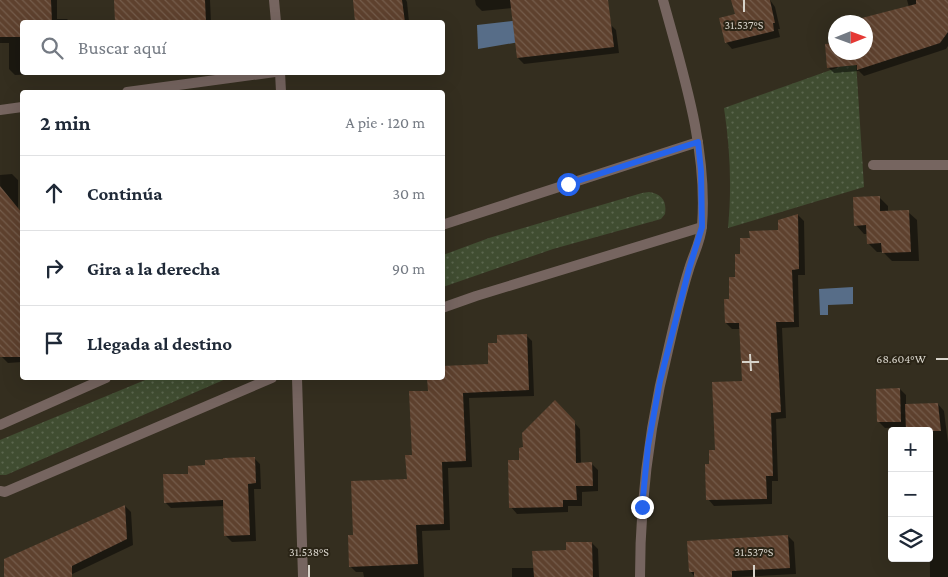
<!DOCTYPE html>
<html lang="es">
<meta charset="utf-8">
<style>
:root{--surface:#fff;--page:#f2f2f3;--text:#1f2937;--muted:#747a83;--line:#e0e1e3}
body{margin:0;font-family:"Crimson Pro",serif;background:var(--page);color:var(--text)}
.controls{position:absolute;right:15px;bottom:15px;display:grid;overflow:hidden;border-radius:5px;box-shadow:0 5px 20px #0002}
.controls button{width:45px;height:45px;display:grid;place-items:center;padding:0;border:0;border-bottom:1px solid var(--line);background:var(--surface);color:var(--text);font:25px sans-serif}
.compass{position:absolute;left:828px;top:15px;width:45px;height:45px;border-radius:50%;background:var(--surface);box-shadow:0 5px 20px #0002;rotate:89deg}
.stop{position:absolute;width:15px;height:15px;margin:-11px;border:4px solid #2563eb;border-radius:50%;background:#fff}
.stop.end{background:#2563eb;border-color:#fff;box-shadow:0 1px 5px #0008}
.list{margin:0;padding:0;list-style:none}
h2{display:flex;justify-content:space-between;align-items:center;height:65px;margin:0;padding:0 20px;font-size:21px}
h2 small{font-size:16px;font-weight:400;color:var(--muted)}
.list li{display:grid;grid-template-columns:32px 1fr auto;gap:15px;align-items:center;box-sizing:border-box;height:75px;padding:0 20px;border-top:1px solid var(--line)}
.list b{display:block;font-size:19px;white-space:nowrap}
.list em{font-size:16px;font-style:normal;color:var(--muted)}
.icon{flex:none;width:28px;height:28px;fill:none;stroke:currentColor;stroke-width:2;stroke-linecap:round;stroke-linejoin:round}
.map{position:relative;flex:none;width:948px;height:577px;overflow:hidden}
.search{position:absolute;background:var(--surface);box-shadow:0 5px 20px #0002;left:20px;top:20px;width:425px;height:55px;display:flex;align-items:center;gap:12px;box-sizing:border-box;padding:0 18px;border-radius:5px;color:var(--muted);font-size:19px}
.panel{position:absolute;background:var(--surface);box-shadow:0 5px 20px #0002;left:20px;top:90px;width:425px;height:290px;border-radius:5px}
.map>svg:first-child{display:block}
</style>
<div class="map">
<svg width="948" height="577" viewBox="0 0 948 577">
<defs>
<pattern id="grass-dots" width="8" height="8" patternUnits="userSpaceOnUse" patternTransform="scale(1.25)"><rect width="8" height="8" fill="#404d31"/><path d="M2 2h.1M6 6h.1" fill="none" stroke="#5b664e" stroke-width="1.8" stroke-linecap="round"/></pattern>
<pattern id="building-back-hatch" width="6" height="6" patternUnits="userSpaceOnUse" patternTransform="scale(1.25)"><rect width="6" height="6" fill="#5e412e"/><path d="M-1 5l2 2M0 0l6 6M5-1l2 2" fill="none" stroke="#745c4b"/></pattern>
</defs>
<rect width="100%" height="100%" fill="#342e1f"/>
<g fill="url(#grass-dots)">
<path d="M 856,61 L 864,187 L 728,228 C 732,187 730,148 724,108 Z"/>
<path d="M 649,192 C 662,194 667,201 665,214 L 661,219 L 553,249 L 443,287 L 443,255 L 489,238 L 642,193 Z"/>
<path d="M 150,378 L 228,378 L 6,475 L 0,475 L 0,440 Z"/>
</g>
<g fill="#576d88">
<path d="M 529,19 L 531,40 L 478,49 L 477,25 Z"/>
<path d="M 853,287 L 853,304 L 828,305 L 828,315 L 820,315 L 819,289 Z"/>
</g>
<g fill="#0007">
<path d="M 0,0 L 57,0 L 57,19 L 67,19 L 70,22 L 22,22 L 22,72 L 40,72 L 40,74 L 15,75 L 9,69 L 9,43 L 0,43 Z"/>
<path d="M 116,0 L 210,0 L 211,22 L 110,22 L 116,22 Z"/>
<path d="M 362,0 L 406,0 L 407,2 L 409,22 L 357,22 L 354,1 Z"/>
<path d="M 475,0 L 602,0 L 610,24 L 616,30 L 619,53 L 524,64 L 518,58 L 512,8 L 482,11 L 476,5 Z"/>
<path d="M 733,0 L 770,0 L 775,7 L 780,29 L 778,29 L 780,37 L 732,49 L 726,42 L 736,15 Z"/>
<path d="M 907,0 L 948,0 L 948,46 L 946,49 L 864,76 L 859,71 L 834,73 L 828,67 L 836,52 L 866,52 L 866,22 L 855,22 L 855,21 L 909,7 Z"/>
<path d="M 12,174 L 18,180 L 18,214 L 22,214 L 22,362 L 8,363 L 2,357 L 0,175 Z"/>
<path d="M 879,197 L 888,206 L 888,212 L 908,212 L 917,220 L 919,261 L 892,261 L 883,252 L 877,252 L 868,243 L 868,234 L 864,234 L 856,225 Z"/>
<path d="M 798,215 L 804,221 L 805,275 L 798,275 L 799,327 L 782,328 L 786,418 L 776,419 L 778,481 L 772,481 L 772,504 L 714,506 L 708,499 L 711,466 L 743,382 L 740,329 L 732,329 L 726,323 L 742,255 L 751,239 L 779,231 Z"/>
<path d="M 526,335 L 532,341 L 534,396 L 469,398 L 472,467 L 448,468 L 450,530 L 422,531 L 424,577 L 364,577 L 363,572 L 356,572 L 350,566 L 354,536 L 408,480 L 429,392 L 429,378 L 442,378 L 490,365 L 498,344 Z"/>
<path d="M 900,389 L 906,395 L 906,405 L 938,404 L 944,411 L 948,443 L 948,577 L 930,577 L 929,431 L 907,427 L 885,428 L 879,422 Z"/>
<path d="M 555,402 L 580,429 L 581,464 L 592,464 L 598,470 L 598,491 L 582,492 L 582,506 L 568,506 L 568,512 L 517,514 L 511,507 L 524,449 Z"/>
<path d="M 254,458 L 260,464 L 261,489 L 254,489 L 256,541 L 232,542 L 226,536 L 224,506 L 171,508 L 165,502 L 189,475 L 207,466 Z"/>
<path d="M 125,506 L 131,512 L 133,545 L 66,577 L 6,577 L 5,560 Z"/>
<path d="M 788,536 L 794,542 L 796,574 L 737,577 L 695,577 L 690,571 Z"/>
<path d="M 592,543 L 598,549 L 599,577 L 512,577 L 512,568 L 534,568 L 567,551 Z"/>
</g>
<g fill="url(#building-back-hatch)">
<path d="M 0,0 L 51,0 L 52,22 L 22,22 L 22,37 L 0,37 Z"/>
<path d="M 114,0 L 205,0 L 206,22 L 115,22 Z"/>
<path d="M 353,0 L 402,0 L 405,22 L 355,22 Z"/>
<path d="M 510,0 L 608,0 L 614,47 L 517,58 Z"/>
<path d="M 731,0 L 770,0 L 775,23 L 773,23 L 774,31 L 725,43 L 719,18 L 735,14 Z"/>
<path d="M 916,0 L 948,0 L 948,32 L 940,43 L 857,70 L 857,65 L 827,68 L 825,44 L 836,43 L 836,52 L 866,52 L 866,22 L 854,22 L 854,20 L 916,4 Z"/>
<path d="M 0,186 L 22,213 L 22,357 L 0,357 Z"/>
<path d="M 880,196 L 880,211 L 909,210 L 911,252 L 882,253 L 881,243 L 867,244 L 866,225 L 854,226 L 853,197 Z"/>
<path d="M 798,214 L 799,269 L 792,270 L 794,322 L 776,322 L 781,412 L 771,413 L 773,476 L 766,476 L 767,499 L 706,500 L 705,464 L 709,464 L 709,450 L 715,450 L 712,382 L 742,381 L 739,323 L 725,323 L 724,299 L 729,299 L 729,277 L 735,277 L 735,254 L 740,254 L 740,238 L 750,238 L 749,231 L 778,230 L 778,220 Z"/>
<path d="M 527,334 L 529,390 L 463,393 L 466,461 L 442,462 L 444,524 L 416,525 L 418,564 L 349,567 L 348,535 L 353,535 L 351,481 L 407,479 L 405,455 L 412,455 L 409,391 L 428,391 L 427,378 L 442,378 L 442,366 L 488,364 L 488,343 L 497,343 L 497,335 Z"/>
<path d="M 900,388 L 901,422 L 877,422 L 876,389 Z"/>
<path d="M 555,400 L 575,421 L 576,463 L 592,462 L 593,486 L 576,486 L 577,500 L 563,500 L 563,507 L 509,508 L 508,460 L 519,460 L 519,448 L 523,447 L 522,433 Z"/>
<path d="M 938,403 L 941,431 L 906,431 L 905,404 Z"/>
<path d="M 255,457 L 256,483 L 248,484 L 250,535 L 224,536 L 223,500 L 164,503 L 163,474 L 188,474 L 188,466 L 205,465 L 205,460 L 223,459 L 223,458 Z"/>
<path d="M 125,505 L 127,539 L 72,566 L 72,577 L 4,577 L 4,559 Z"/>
<path d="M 788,535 L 790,568 L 732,571 L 732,577 L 694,577 L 694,572 L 689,572 L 687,541 Z"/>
<path d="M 566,542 L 592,542 L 593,577 L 534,577 L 532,551 L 566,550 Z"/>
</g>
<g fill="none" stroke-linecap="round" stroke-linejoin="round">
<g stroke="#766560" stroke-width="10">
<path d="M 274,0 L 276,22"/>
<path d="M 280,72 L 281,92"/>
<path d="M 127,92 L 275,72"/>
<path d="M 0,110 L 22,107"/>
<path d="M 873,165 L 948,165"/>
<path d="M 442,225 L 698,142"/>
<path d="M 442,308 L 476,296 L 702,227"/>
<path d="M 297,378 L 303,577"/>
<path d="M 0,425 L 106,378"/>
<path d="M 0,491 L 5,492 L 272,378"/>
<path d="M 640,577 C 640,498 650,422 669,346 C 675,320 681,294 689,269 C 693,255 701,241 702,226 C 708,149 683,73 663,0"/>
</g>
</g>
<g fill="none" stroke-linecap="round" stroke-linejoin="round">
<path stroke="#2563eb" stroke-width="6" d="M 568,184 L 698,142 L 701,171 L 702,227 L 689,269 L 660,381 L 648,446 L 642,507"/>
</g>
<path fill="none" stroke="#d7d3ca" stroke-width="2" d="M 744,0 L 744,12M 750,354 L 751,371M 936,359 L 948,359M 742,362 L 759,362M 309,565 L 309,577M 754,565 L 754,577"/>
<g font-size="12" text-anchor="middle" fill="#d7d3ca" stroke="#2a2416" stroke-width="4" stroke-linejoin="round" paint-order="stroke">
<text x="744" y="29">31.537°S</text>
<text x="901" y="363">68.604°W</text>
<text x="309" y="556">31.538°S</text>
<text x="754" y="556">31.537°S</text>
</g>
</svg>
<div class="controls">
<button>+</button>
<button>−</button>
<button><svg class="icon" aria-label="layers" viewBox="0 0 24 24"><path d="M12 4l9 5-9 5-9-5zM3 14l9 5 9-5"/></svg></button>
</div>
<svg class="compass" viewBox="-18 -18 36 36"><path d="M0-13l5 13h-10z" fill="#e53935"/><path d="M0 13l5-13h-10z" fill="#747a83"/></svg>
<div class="stop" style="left:568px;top:184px"></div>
<div class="stop end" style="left:642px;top:507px"></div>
<div class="search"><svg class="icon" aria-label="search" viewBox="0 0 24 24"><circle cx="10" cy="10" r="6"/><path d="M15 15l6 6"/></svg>Buscar aquí</div>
<section class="panel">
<h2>2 min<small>A pie · 120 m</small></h2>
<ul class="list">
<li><svg class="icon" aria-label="ahead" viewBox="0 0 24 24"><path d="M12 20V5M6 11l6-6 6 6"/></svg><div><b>Continúa</b></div><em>30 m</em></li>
<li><svg class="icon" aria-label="right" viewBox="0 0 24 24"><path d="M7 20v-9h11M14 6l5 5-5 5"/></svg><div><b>Gira a la derecha</b></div><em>90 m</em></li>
<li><svg class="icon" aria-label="arrive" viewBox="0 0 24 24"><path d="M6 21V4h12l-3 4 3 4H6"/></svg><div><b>Llegada al destino</b></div></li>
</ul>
</section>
</div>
